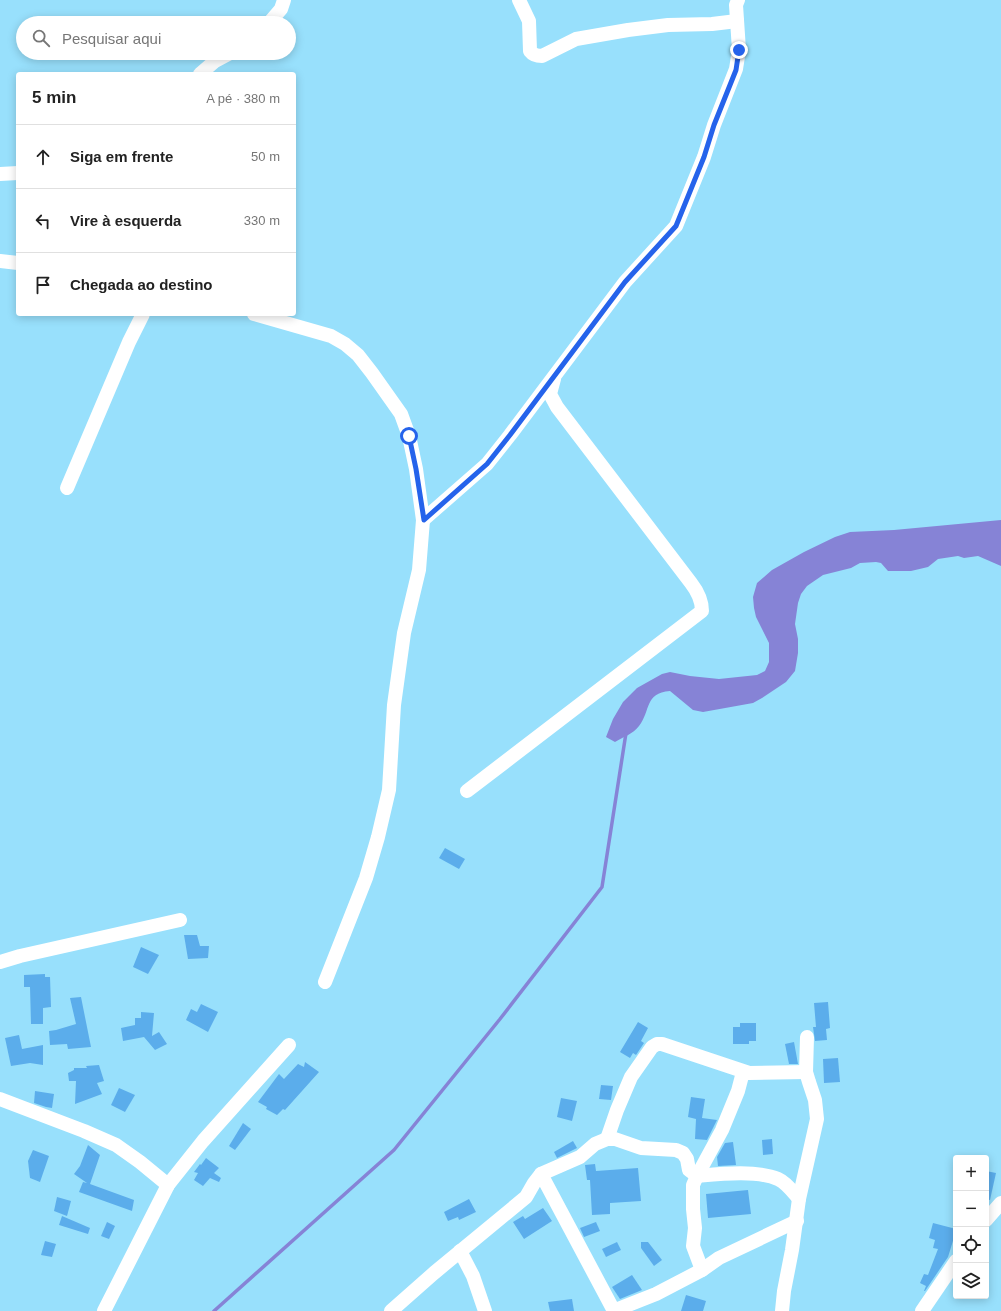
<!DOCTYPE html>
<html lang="pt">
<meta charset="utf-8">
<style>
:root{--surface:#fff;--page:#f2f2f2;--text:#222;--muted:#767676;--line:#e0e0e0}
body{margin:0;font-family:Helvetica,sans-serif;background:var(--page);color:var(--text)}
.controls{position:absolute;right:12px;bottom:12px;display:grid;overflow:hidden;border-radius:4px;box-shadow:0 2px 10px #0003}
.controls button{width:36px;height:36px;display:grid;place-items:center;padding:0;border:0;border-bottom:1px solid var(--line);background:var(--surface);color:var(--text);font:20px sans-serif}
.stop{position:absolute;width:12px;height:12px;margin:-9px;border:3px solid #2563eb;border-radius:50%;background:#fff}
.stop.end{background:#2563eb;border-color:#fff;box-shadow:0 1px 4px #0008}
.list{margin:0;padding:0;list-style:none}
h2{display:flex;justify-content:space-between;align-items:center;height:52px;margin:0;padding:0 16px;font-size:17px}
h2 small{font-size:13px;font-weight:400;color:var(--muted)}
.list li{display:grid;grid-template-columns:26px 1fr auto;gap:12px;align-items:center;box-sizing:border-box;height:64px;padding:0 16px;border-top:1px solid var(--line)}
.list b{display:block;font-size:15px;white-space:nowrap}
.list em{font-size:13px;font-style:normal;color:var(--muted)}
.icon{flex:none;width:22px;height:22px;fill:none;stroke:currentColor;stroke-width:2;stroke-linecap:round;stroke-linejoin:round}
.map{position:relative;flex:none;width:1001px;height:1311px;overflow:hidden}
.search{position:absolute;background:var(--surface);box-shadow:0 2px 10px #0003;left:16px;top:16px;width:280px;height:44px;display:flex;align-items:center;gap:10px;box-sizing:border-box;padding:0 14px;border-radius:22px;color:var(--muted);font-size:15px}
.panel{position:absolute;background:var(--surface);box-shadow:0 2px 10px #0003;left:16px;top:72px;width:280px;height:244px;border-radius:4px}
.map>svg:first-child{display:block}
</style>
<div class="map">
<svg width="1001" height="1311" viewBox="0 0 1001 1311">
<rect width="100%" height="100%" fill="#98e0fc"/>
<path fill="#8683d6" d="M 1001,520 L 1001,566 L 978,556 L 964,558 L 958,556 L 938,559 L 928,567 L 911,571 L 888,571 L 881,563 L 876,562 L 860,563 L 851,568 L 823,575 L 807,586 L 801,594 L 798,603 L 795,624 L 798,639 L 798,653 L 795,671 L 786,682 L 762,698 L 753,703 L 703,712 L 693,710 L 670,691 C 644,693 651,711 639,726 C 633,734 623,737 615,742 L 606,737 L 613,719 L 623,702 L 637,688 L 662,674 L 670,672 L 690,676 L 719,679 L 757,675 L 765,671 L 769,662 L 769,643 L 756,617 L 754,608 L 753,597 L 757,583 L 772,570 L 804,552 L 835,537 L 850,532 L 894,530 Z"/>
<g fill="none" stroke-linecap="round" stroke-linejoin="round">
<path stroke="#8683d6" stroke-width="3.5" d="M 214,1311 L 394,1150 L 500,1019 L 602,887 L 626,733"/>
</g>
<g fill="#5badeb">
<path d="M 445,848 L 465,859 L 459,869 L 439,858 Z"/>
<path d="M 184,935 L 197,935 L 200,946 L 209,946 L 208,958 L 188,959 Z"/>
<path d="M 141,947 L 159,955 L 148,974 L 133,967 Z"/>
<path d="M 45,974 L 45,977 L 50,977 L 51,1007 L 43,1008 L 43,1024 L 31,1024 L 30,987 L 24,987 L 24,975 Z"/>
<path d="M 81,997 L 91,1047 L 68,1049 L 67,1044 L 50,1045 L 49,1031 L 56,1030 L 76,1024 L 70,998 Z"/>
<path d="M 828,1002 L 830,1028 L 826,1029 L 827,1040 L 815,1041 L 813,1027 L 816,1027 L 814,1003 Z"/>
<path d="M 201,1004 L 218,1012 L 208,1032 L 186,1020 L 191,1009 L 197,1012 Z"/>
<path d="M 141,1012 L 154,1013 L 152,1036 L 159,1032 L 167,1044 L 155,1050 L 144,1037 L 123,1041 L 121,1028 L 135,1025 L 135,1018 L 141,1018 Z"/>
<path d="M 638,1022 L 648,1028 L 641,1041 L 644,1043 L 636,1055 L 633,1053 L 630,1058 L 620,1052 Z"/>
<path d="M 740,1023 L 756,1023 L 756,1041 L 749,1041 L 749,1044 L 733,1044 L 733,1027 L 740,1027 Z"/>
<path d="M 19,1035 L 22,1049 L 43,1045 L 43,1065 L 30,1063 L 11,1066 L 5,1038 Z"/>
<path d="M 794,1042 L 798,1064 L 789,1064 L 785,1044 Z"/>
<path d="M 838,1058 L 840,1082 L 824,1083 L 823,1059 Z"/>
<path d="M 305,1062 L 319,1072 L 285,1110 L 283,1109 L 277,1115 L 266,1109 L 267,1107 L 258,1102 L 279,1074 L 284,1079 L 298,1064 L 304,1067 Z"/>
<path d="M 99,1065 L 104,1081 L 97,1083 L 102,1094 L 75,1104 L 76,1081 L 69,1081 L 68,1073 L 74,1070 L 74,1068 L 87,1068 L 86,1066 Z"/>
<path d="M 601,1085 L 613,1086 L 611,1100 L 599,1099 Z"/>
<path d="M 119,1088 L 135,1095 L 125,1112 L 111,1105 Z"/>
<path d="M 35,1091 L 54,1094 L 52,1108 L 46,1107 L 34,1103 Z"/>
<path d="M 691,1097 L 705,1099 L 702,1118 L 717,1120 L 707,1140 L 695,1139 L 696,1119 L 688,1117 Z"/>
<path d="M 561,1098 L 577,1101 L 572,1121 L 557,1117 Z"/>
<path d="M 243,1123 L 251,1129 L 235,1150 L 229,1146 Z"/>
<path d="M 772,1139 L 773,1154 L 763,1155 L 762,1140 Z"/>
<path d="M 573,1141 L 577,1148 L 557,1158 L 554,1152 Z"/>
<path d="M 733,1142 L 736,1165 L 718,1166 L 717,1157 L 725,1143 Z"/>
<path d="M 88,1145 L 100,1155 L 90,1184 L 134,1200 L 132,1211 L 79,1192 L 83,1182 L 87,1183 L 74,1174 L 80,1166 Z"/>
<path d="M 33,1150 L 49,1156 L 40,1182 L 30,1178 L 28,1161 Z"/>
<path d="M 206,1158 L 219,1168 L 214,1173 L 221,1178 L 219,1182 L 210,1178 L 203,1186 L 194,1180 L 198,1173 L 194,1172 L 200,1164 L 201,1165 Z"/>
<path d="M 595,1164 L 596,1171 L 638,1168 L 641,1201 L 610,1203 L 610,1214 L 592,1215 L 590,1180 L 587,1180 L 585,1165 Z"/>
<path d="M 986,1171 L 996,1173 L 990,1200 L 986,1199 Z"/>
<path d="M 748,1190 L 751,1214 L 708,1218 L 706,1194 Z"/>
<path d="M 57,1197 L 71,1201 L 67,1216 L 54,1211 Z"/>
<path d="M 469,1199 L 476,1212 L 459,1220 L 458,1217 L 448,1221 L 444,1212 Z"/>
<path d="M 543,1208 L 552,1221 L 524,1239 L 513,1222 L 523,1216 L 525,1219 Z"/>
<path d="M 62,1216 L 90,1228 L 88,1234 L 59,1225 Z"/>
<path d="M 107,1222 L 115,1226 L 109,1239 L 101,1236 Z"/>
<path d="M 596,1222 L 600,1231 L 584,1237 L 580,1228 Z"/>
<path d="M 933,1223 L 956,1229 L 956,1231 L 948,1257 L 925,1291 L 924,1291 L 926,1286 L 920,1283 L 924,1274 L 928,1275 L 938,1249 L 933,1248 L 935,1240 L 929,1238 Z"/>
<path d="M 45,1241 L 56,1244 L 52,1257 L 41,1255 Z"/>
<path d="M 617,1242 L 621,1250 L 606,1257 L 602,1249 Z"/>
<path d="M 641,1242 L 648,1242 L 662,1260 L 654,1266 L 641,1248 Z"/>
<path d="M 632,1275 L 642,1290 L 620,1299 L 612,1287 Z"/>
<path d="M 686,1295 L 706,1301 L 703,1311 L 681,1311 Z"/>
<path d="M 572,1299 L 574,1311 L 550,1311 L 548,1302 Z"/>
</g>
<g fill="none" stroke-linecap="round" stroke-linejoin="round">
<g stroke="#fff" stroke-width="14">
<path d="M 519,0 L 529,21 L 530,51 C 533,55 537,56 542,56 L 576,39 L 628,30 L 668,25 L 712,24 L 737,21"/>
<path d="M 269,23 L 281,9 L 284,0"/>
<path d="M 200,74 L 215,61 L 230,53"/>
<path d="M 0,174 L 18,173"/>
<path d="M 0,261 L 18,263"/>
<path d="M 254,314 L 331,336 L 345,344 L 358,355 L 372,373 L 401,414 L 409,436 L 416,469 L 423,520 L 419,570 L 404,633 L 394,705 L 389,790 L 378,837 L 366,878 L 325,982"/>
<path d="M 67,488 L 129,342 L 143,314"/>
<path d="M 423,520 L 487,464 L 510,435 L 625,282 L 676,226 L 704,157 L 714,125 L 736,69 L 739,50 L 736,5 L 738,0"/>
<path d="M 467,791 L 702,611 C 702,600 698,592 691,583 L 557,407 L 550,394 L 554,379"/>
<path d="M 0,962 L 20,956 L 180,920"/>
<path d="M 0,1099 L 84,1131 L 116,1145 L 140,1162 L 168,1185"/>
<path d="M 607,1139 L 617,1110 L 631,1077 L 652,1047 L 657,1044 L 662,1044 L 749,1073 L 806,1072"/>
<path d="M 541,1174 L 614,1311"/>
<path d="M 986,1220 L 1001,1203"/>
<path d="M 460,1251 L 473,1276 L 485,1311"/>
<path d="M 702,1270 L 693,1246 L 695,1228 L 693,1209 L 693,1185 L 697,1176 L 722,1130 L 738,1091 L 743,1072"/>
<path d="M 104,1311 L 168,1185 L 203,1141 L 289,1045"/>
<path d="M 391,1311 L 434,1273 L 526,1197 L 534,1183 L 541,1174 L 580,1157 L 595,1144 L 607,1139 L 615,1139 L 641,1148 L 676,1150 L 683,1153 L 687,1159 L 689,1170 L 697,1176 C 720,1174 757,1170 778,1179 C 787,1183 793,1192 799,1199"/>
<path d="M 613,1311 L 656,1294 L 702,1270 L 719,1258 L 797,1221"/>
<path d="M 782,1311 L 784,1291 L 792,1250 L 799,1199 L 817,1119 L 815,1100 L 809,1082 L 806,1072 L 807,1037"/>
<path d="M 922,1311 L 956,1261"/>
</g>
</g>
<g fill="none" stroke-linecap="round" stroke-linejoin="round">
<path stroke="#2563eb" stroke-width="5" d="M 409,436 L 416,469 L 424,520 L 487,464 L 510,435 L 625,282 L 676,226 L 704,157 L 714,125 L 736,70 L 739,50"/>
</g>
</svg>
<div class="controls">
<button>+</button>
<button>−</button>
<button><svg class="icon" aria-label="locate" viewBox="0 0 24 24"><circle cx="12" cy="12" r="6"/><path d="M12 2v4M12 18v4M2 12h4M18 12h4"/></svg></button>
<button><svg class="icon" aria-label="layers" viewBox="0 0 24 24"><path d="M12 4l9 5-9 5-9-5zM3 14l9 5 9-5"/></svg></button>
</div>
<div class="stop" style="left:409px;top:436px"></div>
<div class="stop end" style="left:739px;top:50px"></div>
<div class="search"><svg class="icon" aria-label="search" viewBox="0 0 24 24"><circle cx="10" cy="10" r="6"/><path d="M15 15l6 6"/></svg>Pesquisar aqui</div>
<section class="panel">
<h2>5 min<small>A pé · 380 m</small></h2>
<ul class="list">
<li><svg class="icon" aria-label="ahead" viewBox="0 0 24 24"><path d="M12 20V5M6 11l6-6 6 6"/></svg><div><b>Siga em frente</b></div><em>50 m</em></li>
<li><svg class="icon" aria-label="left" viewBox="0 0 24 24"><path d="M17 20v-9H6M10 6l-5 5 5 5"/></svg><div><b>Vire à esquerda</b></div><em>330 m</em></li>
<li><svg class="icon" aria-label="arrive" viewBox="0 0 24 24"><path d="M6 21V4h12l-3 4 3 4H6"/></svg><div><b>Chegada ao destino</b></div></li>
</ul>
</section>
</div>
